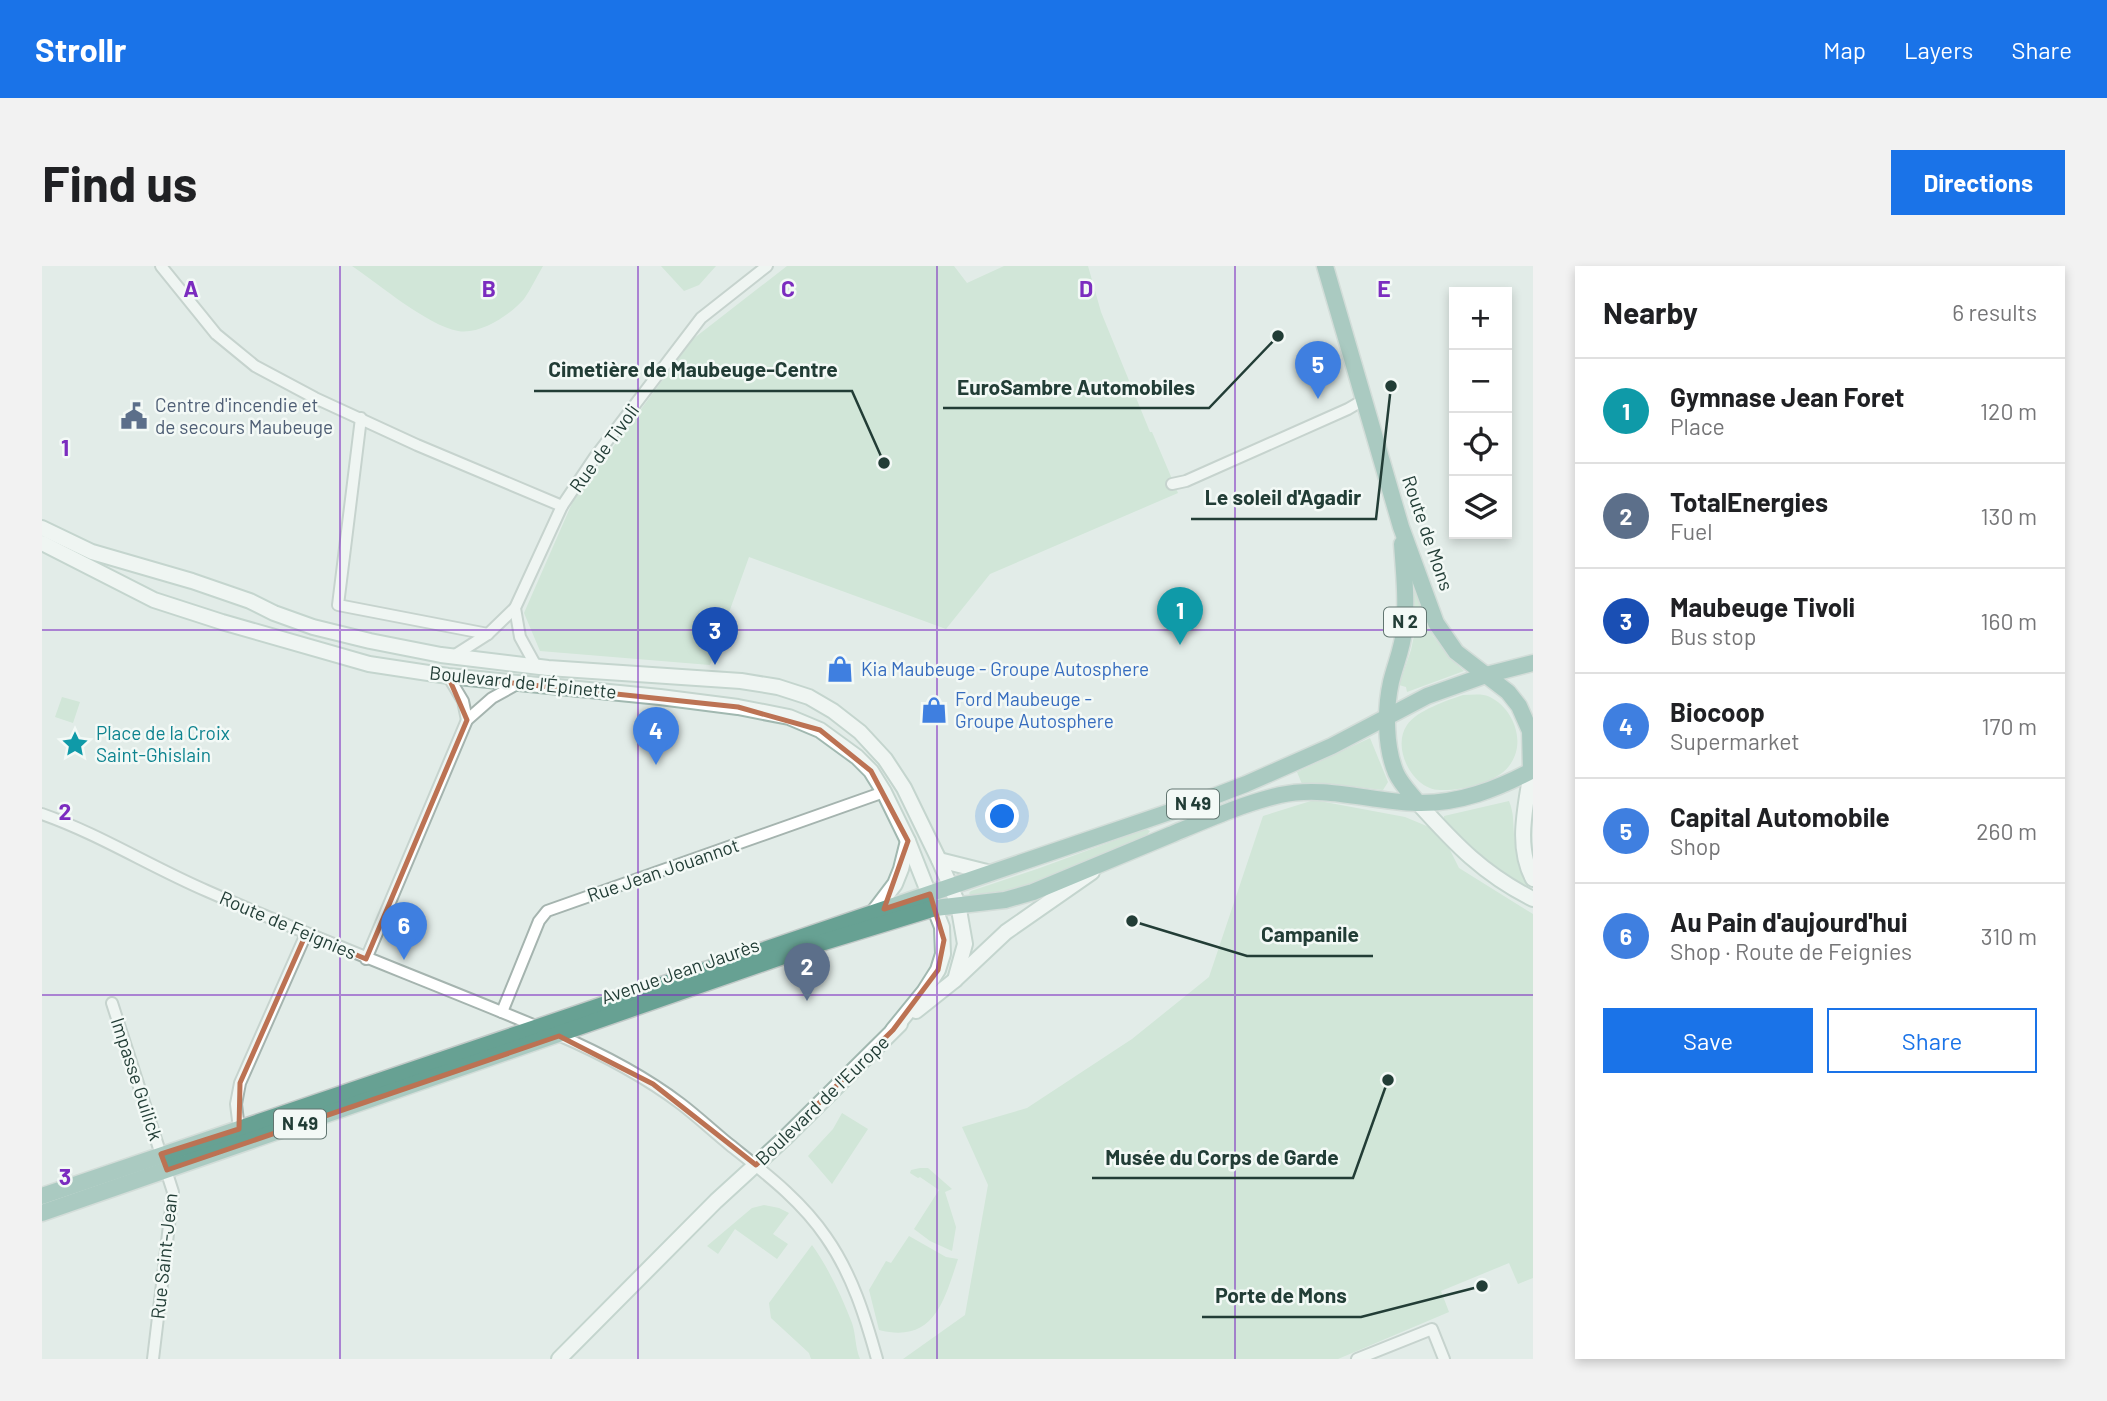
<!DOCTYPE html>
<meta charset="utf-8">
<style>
:root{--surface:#fff;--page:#f2f2f2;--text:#202124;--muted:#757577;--line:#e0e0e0;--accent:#1a73e8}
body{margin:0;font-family:Barlow,sans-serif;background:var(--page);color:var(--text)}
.controls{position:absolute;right:21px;top:21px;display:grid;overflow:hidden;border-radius:0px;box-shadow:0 4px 10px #0003}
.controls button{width:63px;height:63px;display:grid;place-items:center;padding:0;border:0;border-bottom:2px solid var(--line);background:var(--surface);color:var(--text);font:35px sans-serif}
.you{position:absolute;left:961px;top:551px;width:24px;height:24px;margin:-18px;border:5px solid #fff;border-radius:50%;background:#1a73e8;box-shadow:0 0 0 10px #1a73e833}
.badge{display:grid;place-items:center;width:46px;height:46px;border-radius:50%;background:var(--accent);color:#fff;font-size:23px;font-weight:700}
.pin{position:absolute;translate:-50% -58px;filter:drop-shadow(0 2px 4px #0008)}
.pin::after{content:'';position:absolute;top:37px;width:24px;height:21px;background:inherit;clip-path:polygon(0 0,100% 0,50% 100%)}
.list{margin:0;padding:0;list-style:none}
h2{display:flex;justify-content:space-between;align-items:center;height:91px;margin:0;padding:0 28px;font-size:30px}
h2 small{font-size:23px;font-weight:400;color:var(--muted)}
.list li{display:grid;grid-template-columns:46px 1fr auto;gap:21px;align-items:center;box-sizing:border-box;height:105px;padding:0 28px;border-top:2px solid var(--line)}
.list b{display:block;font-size:26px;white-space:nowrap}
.list p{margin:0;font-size:23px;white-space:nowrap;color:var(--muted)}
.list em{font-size:23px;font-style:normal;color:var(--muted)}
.actions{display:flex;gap:14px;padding:21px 28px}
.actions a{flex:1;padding:16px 0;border:2px solid var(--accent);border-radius:0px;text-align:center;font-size:24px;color:var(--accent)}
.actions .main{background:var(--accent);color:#fff}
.icon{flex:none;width:38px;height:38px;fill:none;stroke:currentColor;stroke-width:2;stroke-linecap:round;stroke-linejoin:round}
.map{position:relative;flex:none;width:1491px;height:1093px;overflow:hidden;border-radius:0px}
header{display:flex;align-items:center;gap:42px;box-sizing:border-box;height:98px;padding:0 35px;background:var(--accent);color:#fff}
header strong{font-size:33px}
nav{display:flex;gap:38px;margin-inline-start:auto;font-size:24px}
.intro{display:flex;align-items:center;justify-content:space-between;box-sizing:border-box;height:168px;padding:0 42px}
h1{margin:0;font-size:49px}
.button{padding:18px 32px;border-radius:0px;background:var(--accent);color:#fff;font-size:24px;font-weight:700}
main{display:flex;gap:42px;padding:0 42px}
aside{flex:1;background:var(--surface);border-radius:0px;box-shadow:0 4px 10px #0003}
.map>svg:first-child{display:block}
</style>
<header>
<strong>Strollr</strong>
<nav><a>Map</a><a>Layers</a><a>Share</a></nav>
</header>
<div class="intro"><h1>Find us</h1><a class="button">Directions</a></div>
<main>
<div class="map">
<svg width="1491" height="1093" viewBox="0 0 1491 1093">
<rect width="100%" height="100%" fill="#e2ece8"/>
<g fill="#bcddc5">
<path d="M 310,0 L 501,0 C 495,10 489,23 482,33 C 468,49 438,69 416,65 C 385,59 338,19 310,0 Z"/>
<path d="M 619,0 L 674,0 L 657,19 L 642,25 Z"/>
<path d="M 745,0 L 912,0 L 925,17 L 962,0 L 1046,0 L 1059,46 L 1108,166 L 1110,166 L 1136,227 L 948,308 L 904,363 L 707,291 L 668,399 L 498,385 L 482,347 L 531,235 L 651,73 Z"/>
<path d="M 1365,301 L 1391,370 L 1407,391 L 1422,405 L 1365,426 L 1364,421 L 1357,419 L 1369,384 L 1375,356 Z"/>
<path d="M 1421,429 C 1430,429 1440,427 1448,431 C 1472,443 1485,477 1467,500 C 1454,517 1419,525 1398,524 C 1371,524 1349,482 1365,459 C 1374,445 1406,434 1421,429 Z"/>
<path d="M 20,431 L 38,436 L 31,457 L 13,451 Z"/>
<path d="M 1328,472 L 1346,516 L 1341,524 L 1290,518 L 1260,518 L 1255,506 Z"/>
<path d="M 1272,534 L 1363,551 L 1399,566 L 1417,602 L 1491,648 L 1491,1012 L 1476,1018 L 1467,997 L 1399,1025 L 1407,1046 L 1296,1093 L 861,1093 L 923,1049 L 946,919 L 920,861 L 985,842 L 1090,773 L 1167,711 L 1221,550 Z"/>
<path d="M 1467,535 C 1472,547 1471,557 1472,569 C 1474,585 1478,605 1486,619 L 1480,622 L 1444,600 L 1402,557 L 1402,550 Z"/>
<path d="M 1104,563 L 1108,565 L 1105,569 C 1053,589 986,631 929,630 L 927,627 L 929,625 L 995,603 Z"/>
<path d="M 800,847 L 826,863 L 790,918 L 766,890 L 791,863 Z"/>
<path d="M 878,902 L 886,902 L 910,923 L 903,926 L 914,961 L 910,985 L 888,975 L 872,963 L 897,924 L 878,911 L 876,912 L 868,907 L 869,904 Z"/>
<path d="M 722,939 L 737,942 L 747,947 L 731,968 L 746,978 L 735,993 L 693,963 L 676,988 L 665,980 L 710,942 Z"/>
<path d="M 867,970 L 904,991 L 916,993 C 902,1035 892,1078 837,1064 L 827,1024 L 844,995 L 849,997 Z"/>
<path d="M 770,979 C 787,1003 799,1029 810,1057 C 814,1069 813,1081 818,1093 L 769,1093 L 767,1087 L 729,1052 L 727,1037 Z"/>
</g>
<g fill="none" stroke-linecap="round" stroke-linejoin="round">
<defs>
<g id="street">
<path d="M 119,0 L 174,68 L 213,100 L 273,132 L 375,179 L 520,240"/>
<path d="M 319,152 L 296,339 L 446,368"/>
<path d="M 1130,218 L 1144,215 L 1306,143 L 1323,133"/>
<path d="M 410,391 L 446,368 L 473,342"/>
<path d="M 494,400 L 478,371 L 473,342 L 520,240 L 553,191 L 659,52 L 725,0"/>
<path d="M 406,410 L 421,435 L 425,454"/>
<path d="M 0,548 C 57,568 109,601 165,625 C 274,673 386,715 496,761"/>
<path d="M 324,693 L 425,454 L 450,432 L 477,417"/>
<path d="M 70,737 L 131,926 L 111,1093"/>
<path d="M 460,746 L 497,655 L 505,645 L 842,526"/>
<path d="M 514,768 C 558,787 601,809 639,838 C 656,851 672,866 688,879 C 723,907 759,934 784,971 C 810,1008 823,1050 835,1093"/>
<path d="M 197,863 L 194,838 L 198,817 L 264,668"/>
<path d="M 1315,1093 L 1390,1063 L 1402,1093"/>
</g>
<g id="secondary">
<path d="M 0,262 L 50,286 L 150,315 L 208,335 L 232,347 L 271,361 L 328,375 L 399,389 L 506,402 L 699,415 L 736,421 L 767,431 L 791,445 L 818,466 L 843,493 L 862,522 L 897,594 L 916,638 L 923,678 L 913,714"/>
<path d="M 0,277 L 112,334 L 180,356 L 327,398 L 406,410 L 618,431 L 696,441 L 747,451 L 778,464 L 815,491 L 829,505 L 842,526 L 866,575 L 900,661 L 901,688 L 896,704 L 882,726 L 851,764"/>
<path d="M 1489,505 C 1484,541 1473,579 1491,613"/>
<path d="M 1376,537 C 1413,578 1441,608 1491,633"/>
<path d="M 897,594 L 949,607"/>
<path d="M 831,647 L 853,618 L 859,603 L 866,575"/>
<path d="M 874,745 L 913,714 L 964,666 L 1050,606"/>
<path d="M 517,1093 L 674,935 L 744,871 L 858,758"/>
</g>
<g id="primary">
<path d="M 1283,0 L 1359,261 L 1394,357 L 1414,386 L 1466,426 L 1477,440 L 1488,465 L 1489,505"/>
<path d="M 1360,278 C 1362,306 1365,335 1362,364 C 1361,381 1353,399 1349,416 C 1343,443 1343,481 1354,507 C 1359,518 1369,528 1376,537"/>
<path d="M 0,930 L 1157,536 L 1204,518 L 1290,480 L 1385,430 L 1444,409 L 1491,397"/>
<path d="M 0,947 L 782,676 L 893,642 L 963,634 L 991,626 C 1037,607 1083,588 1128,569 C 1164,554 1200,538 1238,529 C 1284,519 1329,536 1375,537 C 1417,538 1455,523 1491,504"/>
</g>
</defs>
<use href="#street" stroke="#a5b4af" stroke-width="14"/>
<use href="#secondary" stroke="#a1b8b0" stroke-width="18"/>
<use href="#primary" stroke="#c1c9c7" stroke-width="19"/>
<use href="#street" stroke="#fff" stroke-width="10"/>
<use href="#secondary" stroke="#fff" stroke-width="14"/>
<use href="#primary" stroke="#67a193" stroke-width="16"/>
</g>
<path d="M0 0H1491V1093H0ZM 406,410 L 696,441 L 778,464 L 829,505 L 866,575 L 842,643 L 888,628 L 902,674 L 896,704 L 851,764 L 714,899 L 611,818 L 517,770 L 125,904 L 119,888 L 197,863 L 198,817 L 264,668 L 324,693 L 425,454 Z" fill="#e2ece8" fill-opacity=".55" fill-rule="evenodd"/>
<path fill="none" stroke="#bc7253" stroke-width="5" stroke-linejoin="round" d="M 406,410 L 696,441 L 778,464 L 829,505 L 866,575 L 842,643 L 888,628 L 902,674 L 896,704 L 851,764 L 714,899 L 611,818 L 517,770 L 125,904 L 119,888 L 197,863 L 198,817 L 264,668 L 324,693 L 425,454 Z"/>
<path fill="none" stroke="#7b2cbf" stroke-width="2" stroke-opacity="0.55" d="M 298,0 L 298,1093M 596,0 L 596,1093M 895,0 L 895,1093M 1193,0 L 1193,1093M 0,364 L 1491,364M 0,729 L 1491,729"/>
<defs>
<symbol id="civic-bare" viewBox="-9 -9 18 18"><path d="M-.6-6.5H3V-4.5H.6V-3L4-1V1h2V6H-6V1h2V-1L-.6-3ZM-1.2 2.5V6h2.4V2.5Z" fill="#5c6f8a" stroke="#f3f9f6" stroke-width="2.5" paint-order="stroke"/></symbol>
<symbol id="shop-bare" viewBox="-9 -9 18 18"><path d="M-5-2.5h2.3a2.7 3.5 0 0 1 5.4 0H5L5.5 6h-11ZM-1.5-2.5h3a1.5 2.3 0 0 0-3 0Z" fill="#3f7fe0" stroke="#f3f9f6" stroke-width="2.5" paint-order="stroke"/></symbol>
<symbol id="sight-bare" viewBox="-9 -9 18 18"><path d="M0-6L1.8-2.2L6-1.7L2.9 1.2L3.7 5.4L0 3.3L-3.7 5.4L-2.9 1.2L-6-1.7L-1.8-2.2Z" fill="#0f9aa8" stroke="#f3f9f6" stroke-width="2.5" paint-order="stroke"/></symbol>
</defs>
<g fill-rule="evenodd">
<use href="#civic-bare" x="73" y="131" width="38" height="38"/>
<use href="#shop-bare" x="779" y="384" width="38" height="38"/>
<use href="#shop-bare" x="873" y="425" width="38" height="38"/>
<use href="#sight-bare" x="14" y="459" width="38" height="38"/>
</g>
<g text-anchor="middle" stroke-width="5" stroke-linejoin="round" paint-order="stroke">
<g fill="#f3f9f6" stroke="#617570" stroke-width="2">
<rect x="1342" y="341.5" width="42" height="29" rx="5"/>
<rect x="1125" y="523.5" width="52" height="29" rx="5"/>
<rect x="232" y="843.5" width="52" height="29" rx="5"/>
</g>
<g font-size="18" font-weight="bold" fill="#223d36">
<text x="1363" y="362">N 2</text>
<text x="1151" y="544">N 49</text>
<text x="258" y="864">N 49</text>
</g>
<g font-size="19" fill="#4e5e75" stroke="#f3f9f6" text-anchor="start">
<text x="113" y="146">Centre d'incendie et<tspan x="113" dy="22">de secours Maubeuge</tspan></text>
</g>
<g font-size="19" fill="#223d36" stroke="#f3f9f6">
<text transform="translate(562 182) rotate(-54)" y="7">Rue de Tivoli</text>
<text transform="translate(1386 267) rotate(71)" y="7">Route de Mons</text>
<text transform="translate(481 416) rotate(6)" y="7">Boulevard de l'Épinette</text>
<text transform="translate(621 604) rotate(-19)" y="7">Rue Jean Jouannot</text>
<text transform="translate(246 659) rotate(23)" y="7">Route de Feignies</text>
<text transform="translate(638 705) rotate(-19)" y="7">Avenue Jean Jaurès</text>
<text transform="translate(95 813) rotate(72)" y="7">Impasse Guilick</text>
<text transform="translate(780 834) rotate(-44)" y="7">Boulevard de l'Europe</text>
<text transform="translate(122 990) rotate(-84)" y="7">Rue Saint-Jean</text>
</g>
<g font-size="19" fill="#366cbe" stroke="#f3f9f6" text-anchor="start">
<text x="819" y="410">Kia Maubeuge - Groupe Autosphere</text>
<text x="913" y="440">Ford Maubeuge -<tspan x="913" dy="22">Groupe Autosphere</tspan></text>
</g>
<g font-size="19" fill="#0d838f" stroke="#f3f9f6" text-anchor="start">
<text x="54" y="474">Place de la Croix<tspan x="54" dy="22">Saint-Ghislain</tspan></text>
</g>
</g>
<g font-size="23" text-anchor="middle" font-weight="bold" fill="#7b2cbf" stroke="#f3f9f6" stroke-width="5" stroke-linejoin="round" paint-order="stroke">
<text x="149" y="31">A</text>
<text x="447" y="31">B</text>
<text x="746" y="31">C</text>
<text x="1044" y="31">D</text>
<text x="1342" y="31">E</text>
<text x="23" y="190">1</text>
<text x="23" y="554">2</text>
<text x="23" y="919">3</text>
</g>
<path fill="none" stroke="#223d36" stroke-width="2.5" d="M842 197L810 125H492M1236 70L1167 142H901M1349 120L1334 253H1149M1090 655L1205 690H1331M1346 814L1311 912H1050M1440 1020L1319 1051H1160"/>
<g fill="#223d36" stroke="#f3f9f6" stroke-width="2.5">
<circle cx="842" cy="197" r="7"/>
<circle cx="1236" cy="70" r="7"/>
<circle cx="1349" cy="120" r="7"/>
<circle cx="1090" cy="655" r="7"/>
<circle cx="1346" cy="814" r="7"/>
<circle cx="1440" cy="1020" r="7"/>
</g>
<g font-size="21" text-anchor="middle" font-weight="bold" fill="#223d36" stroke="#f3f9f6" stroke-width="5" stroke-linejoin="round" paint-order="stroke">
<text x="651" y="111">Cimetière de Maubeuge-Centre</text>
<text x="1034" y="129">EuroSambre Automobiles</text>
<text x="1241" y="239">Le soleil d'Agadir</text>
<text x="1268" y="676">Campanile</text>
<text x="1180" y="899">Musée du Corps de Garde</text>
<text x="1239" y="1037">Porte de Mons</text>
</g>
</svg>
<div class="controls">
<button>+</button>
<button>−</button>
<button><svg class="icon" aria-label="locate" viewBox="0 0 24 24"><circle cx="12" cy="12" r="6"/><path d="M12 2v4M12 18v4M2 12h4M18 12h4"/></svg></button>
<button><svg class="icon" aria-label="layers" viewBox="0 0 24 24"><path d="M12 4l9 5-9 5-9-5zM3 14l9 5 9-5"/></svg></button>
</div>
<div class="you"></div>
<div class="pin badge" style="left:1138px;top:379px;background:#0f9aa8">1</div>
<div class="pin badge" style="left:765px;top:735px;background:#5c6f8a">2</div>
<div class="pin badge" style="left:673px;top:399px;background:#1a4fb4">3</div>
<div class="pin badge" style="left:614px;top:499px;background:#3f7fe0">4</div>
<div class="pin badge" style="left:1276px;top:133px;background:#3f7fe0">5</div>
<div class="pin badge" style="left:362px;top:694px;background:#3f7fe0">6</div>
</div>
<aside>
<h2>Nearby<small>6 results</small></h2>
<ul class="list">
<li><span class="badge" style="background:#0f9aa8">1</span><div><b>Gymnase Jean Foret</b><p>Place</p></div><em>120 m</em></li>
<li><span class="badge" style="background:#5c6f8a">2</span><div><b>TotalEnergies</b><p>Fuel</p></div><em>130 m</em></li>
<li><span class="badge" style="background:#1a4fb4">3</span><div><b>Maubeuge Tivoli</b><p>Bus stop</p></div><em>160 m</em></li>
<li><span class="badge" style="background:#3f7fe0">4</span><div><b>Biocoop</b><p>Supermarket</p></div><em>170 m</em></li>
<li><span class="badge" style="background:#3f7fe0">5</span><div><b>Capital Automobile</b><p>Shop</p></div><em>260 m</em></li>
<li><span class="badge" style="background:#3f7fe0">6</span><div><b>Au Pain d'aujourd'hui</b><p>Shop · Route de Feignies</p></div><em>310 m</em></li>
</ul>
<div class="actions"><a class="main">Save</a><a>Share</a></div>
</aside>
</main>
